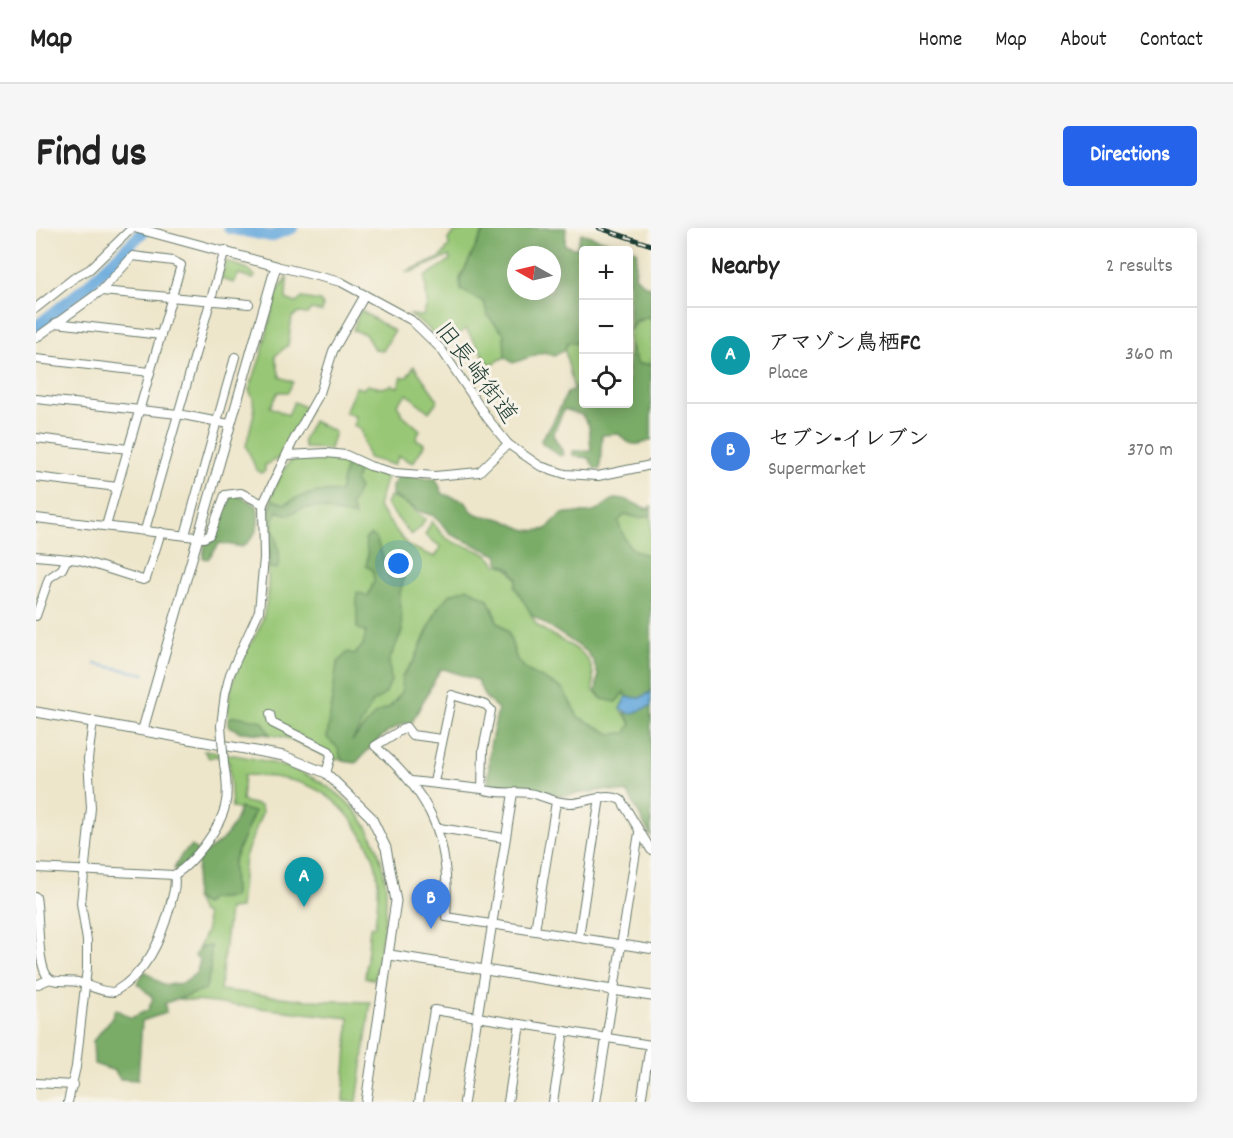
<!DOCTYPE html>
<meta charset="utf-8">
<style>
:root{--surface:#fff;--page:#f6f6f6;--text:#222;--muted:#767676;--line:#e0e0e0;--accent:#2563eb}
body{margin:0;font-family:Dekko,"Klee One",sans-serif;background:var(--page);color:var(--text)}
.controls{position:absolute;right:18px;top:18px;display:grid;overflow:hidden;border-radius:6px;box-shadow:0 3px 15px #0003}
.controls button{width:54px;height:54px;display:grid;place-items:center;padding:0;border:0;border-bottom:2px solid var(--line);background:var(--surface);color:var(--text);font:30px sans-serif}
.compass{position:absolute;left:471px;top:18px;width:54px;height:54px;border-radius:50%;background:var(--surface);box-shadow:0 3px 15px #0003;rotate:278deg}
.you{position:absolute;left:363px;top:336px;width:21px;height:21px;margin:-15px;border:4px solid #fff;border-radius:50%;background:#1a73e8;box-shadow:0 0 0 9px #1a73e833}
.badge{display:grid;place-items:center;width:39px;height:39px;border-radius:50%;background:var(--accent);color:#fff;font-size:20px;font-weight:700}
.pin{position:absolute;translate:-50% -50px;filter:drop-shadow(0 2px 3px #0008)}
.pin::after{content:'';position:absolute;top:32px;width:21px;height:18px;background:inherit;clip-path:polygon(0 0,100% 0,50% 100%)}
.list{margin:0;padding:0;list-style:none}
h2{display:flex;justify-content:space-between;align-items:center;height:78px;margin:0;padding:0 24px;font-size:26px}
h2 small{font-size:20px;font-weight:400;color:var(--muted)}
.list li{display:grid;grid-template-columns:39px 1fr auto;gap:18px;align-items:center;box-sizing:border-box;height:96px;padding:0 24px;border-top:2px solid var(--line)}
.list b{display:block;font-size:22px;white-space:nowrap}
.list p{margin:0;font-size:20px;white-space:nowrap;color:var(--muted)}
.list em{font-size:20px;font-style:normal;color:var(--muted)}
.icon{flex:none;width:33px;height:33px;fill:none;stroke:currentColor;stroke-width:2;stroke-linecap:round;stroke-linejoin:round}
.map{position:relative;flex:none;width:615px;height:874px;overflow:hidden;border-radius:6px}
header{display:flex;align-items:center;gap:36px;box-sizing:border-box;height:84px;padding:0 30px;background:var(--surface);border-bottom:2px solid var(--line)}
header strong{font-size:28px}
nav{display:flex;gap:33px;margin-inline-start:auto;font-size:21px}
.intro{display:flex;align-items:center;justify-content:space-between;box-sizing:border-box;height:144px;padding:0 36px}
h1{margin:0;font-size:42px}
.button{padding:15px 27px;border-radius:6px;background:var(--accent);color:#fff;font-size:21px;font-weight:700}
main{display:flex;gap:36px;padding:0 36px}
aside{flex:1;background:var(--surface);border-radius:6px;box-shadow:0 3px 15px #0003}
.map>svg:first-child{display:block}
</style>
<header>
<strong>Map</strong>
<nav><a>Home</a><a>Map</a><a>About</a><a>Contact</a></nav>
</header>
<div class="intro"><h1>Find us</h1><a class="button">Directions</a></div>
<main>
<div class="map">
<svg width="615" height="874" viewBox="0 0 615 874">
<rect width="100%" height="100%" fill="#f7f3e8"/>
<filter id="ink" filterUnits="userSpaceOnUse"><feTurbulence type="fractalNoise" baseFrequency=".0167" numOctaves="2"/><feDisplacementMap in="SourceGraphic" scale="12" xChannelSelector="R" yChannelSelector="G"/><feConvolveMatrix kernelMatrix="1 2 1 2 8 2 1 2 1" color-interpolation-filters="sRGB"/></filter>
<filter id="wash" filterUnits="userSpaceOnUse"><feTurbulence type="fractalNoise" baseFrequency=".008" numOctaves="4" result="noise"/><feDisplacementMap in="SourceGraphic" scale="24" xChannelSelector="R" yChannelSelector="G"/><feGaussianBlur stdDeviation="1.35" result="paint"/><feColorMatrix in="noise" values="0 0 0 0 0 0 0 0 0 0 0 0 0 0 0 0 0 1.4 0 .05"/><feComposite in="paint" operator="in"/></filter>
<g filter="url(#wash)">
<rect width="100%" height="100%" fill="#eee6cb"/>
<g fill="#98c776" stroke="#5c8255" stroke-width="1.5">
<path d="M 434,0 L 449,0 L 424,51 L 425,61 L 448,74 L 452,88 L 468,106 L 469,129 L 454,137 L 430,101 L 407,118 L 392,100 L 374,87 L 387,88 L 391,76 L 389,49 L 414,32 L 413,28 L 375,44 L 369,44 L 404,30 L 413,18 L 412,11 L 418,5 Z"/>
<path d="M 190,33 L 212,41 L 219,48 L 217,51 L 203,46 L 198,55 L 185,51 Z"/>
<path d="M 251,50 L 250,71 L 260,75 L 266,70 L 284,73 L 287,77 L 286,84 L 275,81 L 271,86 L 263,85 L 256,89 L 252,117 L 239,128 L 244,149 L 257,154 L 252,164 L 242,164 L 234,179 L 252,187 L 258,174 L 273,181 L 247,228 L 229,237 L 229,243 L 225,245 L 220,241 L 210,218 L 218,185 L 217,170 L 213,162 L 225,128 L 241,64 Z"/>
<path d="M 324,82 L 358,103 L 347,123 L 338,121 L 329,106 L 317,102 Z"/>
<path d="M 615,88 L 615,136 L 602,137 C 591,111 584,98 615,88 Z"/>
<path d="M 532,114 L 543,116 L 547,126 L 547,156 L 538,162 L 529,122 Z"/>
<path d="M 378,138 L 402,172 L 393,184 L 371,166 L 361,176 L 366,186 L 384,202 L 380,211 L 389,216 L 377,235 L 363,228 L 358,237 L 332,230 L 325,202 L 318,198 L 320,189 L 309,184 L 320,159 L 327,161 L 331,157 L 346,160 L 356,157 L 362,159 L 366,149 L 371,149 Z"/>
<path d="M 277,193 L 299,204 L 294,221 L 269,220 L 267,212 Z"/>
<path d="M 290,228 L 305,230 L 351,248 L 342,279 L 372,318 L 399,329 L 405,319 L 389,307 L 396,293 C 400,298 406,308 412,311 C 427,321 451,319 461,338 L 464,336 C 486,345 487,374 499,394 C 502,399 508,402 513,405 C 540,422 561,425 557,462 L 566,471 L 589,464 L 590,469 L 584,481 L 595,495 L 590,505 L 575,506 L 542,489 L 527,461 L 492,443 L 481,432 L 472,404 L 461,393 L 457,379 L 402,379 L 378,433 L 366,448 L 366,464 L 354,479 L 339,486 L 315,532 C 290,534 275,518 253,511 C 233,504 211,508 193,498 C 190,474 196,449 208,428 C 213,417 221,407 225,396 C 244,343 215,282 252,236 C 259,226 279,229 290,228 Z"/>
<path d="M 353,268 L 369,275 L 389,291 L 385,299 L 375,307 L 350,276 Z"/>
<path d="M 588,286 L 603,290 L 615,287 L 615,328 C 592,323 590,316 582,294 Z"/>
<path d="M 168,523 C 252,532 334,554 349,651 C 354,683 343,720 339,751 L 329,750 L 334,699 L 339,698 C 340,684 343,670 342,656 C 342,639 336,623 327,609 C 299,560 263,548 208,547 L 206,573 L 225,578 L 226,585 L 209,629 L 204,680 L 193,681 L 184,762 L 271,772 L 335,774 L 321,874 L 307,873 L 313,790 L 142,771 L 169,762 L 174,718 L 163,720 L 171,701 L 170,686 L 165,684 L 159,671 L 169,677 L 174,671 L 198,669 L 197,634 L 218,585 L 196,580 L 193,534 L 180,528 L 173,530 Z"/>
</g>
<g fill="#7aac67" stroke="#4c744e" stroke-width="1.5" fill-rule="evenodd">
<path d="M 449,0 L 530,0 L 529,17 L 540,21 L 545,5 L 601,23 L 599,48 L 610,58 L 615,59 L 615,88 L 599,93 L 593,103 L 592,22 L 548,22 L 547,126 L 543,116 L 532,114 L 529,122 L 518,128 L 508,124 L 477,135 L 469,129 L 468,106 L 452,88 L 448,74 L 425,62 L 424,51 ZM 480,27 L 516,27 L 516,63 L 480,63 Z"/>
<path d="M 593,115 L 602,136 L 615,136 L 615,212 C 601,218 594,219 583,206 L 566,207 L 564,241 L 559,241 L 553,230 L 537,228 L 537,223 L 555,223 L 553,198 L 546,187 L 528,181 L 517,207 L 528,226 L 524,228 L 506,215 L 505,211 L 515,198 L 531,165 L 547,156 L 548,176 L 592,176 Z"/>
<path d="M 311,232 L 323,239 L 319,254 L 323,260 L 315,278 L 319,289 L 280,279 L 264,281 L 253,287 L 241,283 C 230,304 250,320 241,341 L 234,340 C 235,316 228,295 237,272 L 249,276 C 267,265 284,262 304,264 Z"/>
<path d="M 363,247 L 400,251 L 407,266 L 429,273 C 439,293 450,286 465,291 C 485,298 487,306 511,301 C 530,276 534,288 557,284 C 569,281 574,266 591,272 C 599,275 604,279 613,281 L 615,277 L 615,287 L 603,290 L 589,286 L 582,294 C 590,316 592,323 615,328 L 615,464 L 604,470 L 590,469 L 588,464 L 580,474 L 566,471 L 560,463 L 562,448 L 558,434 L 550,423 L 496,387 L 479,359 L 481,350 L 474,340 L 464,336 L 461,327 L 416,307 L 398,288 L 383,283 L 356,267 L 356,258 Z"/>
<path d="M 200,266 L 221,278 C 225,295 221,309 206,319 L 184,315 L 172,331 L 167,330 L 169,314 C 187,305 178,274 200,266 Z"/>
<path d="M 334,307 L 340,310 L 354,349 L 368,350 L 364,365 L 366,403 L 353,433 L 355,453 L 349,466 L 337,474 L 316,513 L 339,486 L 354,479 L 366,464 L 366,448 L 378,433 L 402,380 L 413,367 L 431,360 L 452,371 L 461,393 L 472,404 L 481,432 L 492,443 L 527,461 L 542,489 L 575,506 L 590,505 L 595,495 L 589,485 L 615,478 L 615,609 L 592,565 L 568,562 L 525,568 L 483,557 L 459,561 L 452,553 L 454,518 L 462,481 L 449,469 L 441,452 L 408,441 L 404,442 L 376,494 C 354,496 334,519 320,535 L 306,533 L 301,519 L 291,510 L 301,435 L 312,424 L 319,426 L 327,417 L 330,404 L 321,400 L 321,364 L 332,368 L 338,353 L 337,342 L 330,338 L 332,327 L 329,311 Z"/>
<path d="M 200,488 L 226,493 L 234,506 L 204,504 L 193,498 L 192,490 Z"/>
<path d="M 204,580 L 218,584 L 197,634 L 198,669 L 174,671 L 169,677 L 159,671 C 157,658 162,646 162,632 L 156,630 L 144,642 L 138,641 L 146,626 L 156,618 L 165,626 C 185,617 198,602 204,580 Z"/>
<path d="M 175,718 L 174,745 L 169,762 L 129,775 L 130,785 L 106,793 L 102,852 L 84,851 L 79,843 L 58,836 L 57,813 L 75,791 L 79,781 L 95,790 L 112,782 L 117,770 L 101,755 L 109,743 L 127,757 L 148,755 L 161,744 L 164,732 L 159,728 L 163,720 Z"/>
</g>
<path fill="#69aadd" stroke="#447488" stroke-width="1.5" d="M 615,464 L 615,478 L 595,486 L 584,481 L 590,469 L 604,470 Z"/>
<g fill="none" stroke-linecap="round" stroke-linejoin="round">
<path stroke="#69aadd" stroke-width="2" d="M 59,436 L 109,446"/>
<g stroke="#69aadd" stroke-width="12">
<path d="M 193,0 L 235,8 L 256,0"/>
<path d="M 0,99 L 51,58 L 111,0"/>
</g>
</g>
</g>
<g filter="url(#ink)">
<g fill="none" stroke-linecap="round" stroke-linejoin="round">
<defs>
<g id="minor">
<path d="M 240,38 L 305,54 L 375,92 L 405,121 L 452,191 L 472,216 L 504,238 L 529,246 L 562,248 L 615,237"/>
<path d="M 65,63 L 97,28 L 137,33 L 145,37 L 70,298"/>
<path d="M 0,80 L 38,50 L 54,41 L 96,0"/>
<path d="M 20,95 L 125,107"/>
<path d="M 0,110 L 65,63 L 213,76"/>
<path d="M 0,131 L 114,144"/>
<path d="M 0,171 L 142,186 L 193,196"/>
<path d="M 0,210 L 92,221"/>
<path d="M 251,227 L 290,225 L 310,227 L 334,238 L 359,245 L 399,248 L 443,244 L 472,216"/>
<path d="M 0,249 L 81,259"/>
<path d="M 0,290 L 168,310 L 174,307 L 189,267 L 205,265 L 227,276"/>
<path d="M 109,302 L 189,22"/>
<path d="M 149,307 L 199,129"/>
<path d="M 0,328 L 44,332 L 107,352 L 110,351 L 125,304"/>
<path d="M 0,388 L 13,350 L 26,341 L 31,331"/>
<path d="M 234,486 L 236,495 L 293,523 L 295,528 L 290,545"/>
<path d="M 185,498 L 189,466 L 194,446 L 223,383 L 228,330 L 227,276 L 256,215 L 284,165 L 297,123 L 329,67"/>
<path d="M 406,511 L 376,507 L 370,499 L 339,518 C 397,568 415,613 410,689 L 615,721"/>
<path d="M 375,553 L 446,561 C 464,568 484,561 502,567 C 513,571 522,575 534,575 C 551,575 568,564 585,572 L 615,622"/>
<path d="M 398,554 L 416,467 L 450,477 L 455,482 L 447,522 L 446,561"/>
<path d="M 403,600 L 468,610"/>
<path d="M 0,640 L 138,647 C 150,640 159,629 168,618 C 190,588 195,572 188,536"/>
<path d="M 0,669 C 4,688 0,741 14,751 C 21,755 33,752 42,754 C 55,758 64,764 78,764 C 111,744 124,715 134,679 C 136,668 141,658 138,647"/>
<path d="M 499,702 L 520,574"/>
<path d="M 543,709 L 564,569"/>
<path d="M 0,757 L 14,751"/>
<path d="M 0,855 L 37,857"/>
<path d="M 32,874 L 40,839 L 51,740 L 51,713 L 45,675 L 55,580 L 52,531 L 57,493"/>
<path d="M 383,874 L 398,782 L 615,817"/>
<path d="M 428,874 L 477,565"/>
<path d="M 472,874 L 484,796"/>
<path d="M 517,874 L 528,803"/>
<path d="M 560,874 L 603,605"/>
<path d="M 605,874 L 614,817"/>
</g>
<g id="tertiary">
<path d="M 100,0 L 240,38 L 107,501"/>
<path d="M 0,484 L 248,528 L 290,545 L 335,589 L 350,620 L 360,673 L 330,874"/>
<path d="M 354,727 L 615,768"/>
</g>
</defs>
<use href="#minor" stroke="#677869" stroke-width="10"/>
<use href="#tertiary" stroke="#677869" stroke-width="11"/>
<use href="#minor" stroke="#fff" stroke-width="8"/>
<use href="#tertiary" stroke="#fff" stroke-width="9"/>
<defs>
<path id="rail" d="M 563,0 L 615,17"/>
</defs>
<use href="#rail" stroke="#1f3d34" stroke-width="4.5"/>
<use href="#rail" stroke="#f7f3e8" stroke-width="2" stroke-dasharray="7" stroke-linecap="butt"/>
<defs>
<path id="minor-bridge" d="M 185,498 L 188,536"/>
</defs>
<use href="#minor-bridge" stroke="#677869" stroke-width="10" stroke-linecap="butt"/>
<use href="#minor-bridge" stroke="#fff" stroke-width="8"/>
</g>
</g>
<g text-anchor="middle" stroke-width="6" stroke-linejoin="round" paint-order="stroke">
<g font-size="24" fill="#1f3d34" stroke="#f7f3e8">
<text transform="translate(441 144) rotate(53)" y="8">旧長崎街道</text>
</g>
</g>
</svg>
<div class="controls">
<button>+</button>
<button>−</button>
<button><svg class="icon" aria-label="locate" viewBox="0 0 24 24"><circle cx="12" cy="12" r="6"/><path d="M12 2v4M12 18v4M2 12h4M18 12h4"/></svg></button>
</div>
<svg class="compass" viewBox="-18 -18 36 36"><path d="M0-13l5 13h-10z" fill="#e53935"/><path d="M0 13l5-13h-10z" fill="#767676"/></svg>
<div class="you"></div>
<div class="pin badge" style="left:268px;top:679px;background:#0f9aa8">A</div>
<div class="pin badge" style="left:395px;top:701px;background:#3f7fe0">B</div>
</div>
<aside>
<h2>Nearby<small>2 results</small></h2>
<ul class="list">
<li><span class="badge" style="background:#0f9aa8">A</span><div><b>アマゾン鳥栖FC</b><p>Place</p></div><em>360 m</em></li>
<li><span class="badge" style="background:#3f7fe0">B</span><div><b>セブン-イレブン</b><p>Supermarket</p></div><em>370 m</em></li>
</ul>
</aside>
</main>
